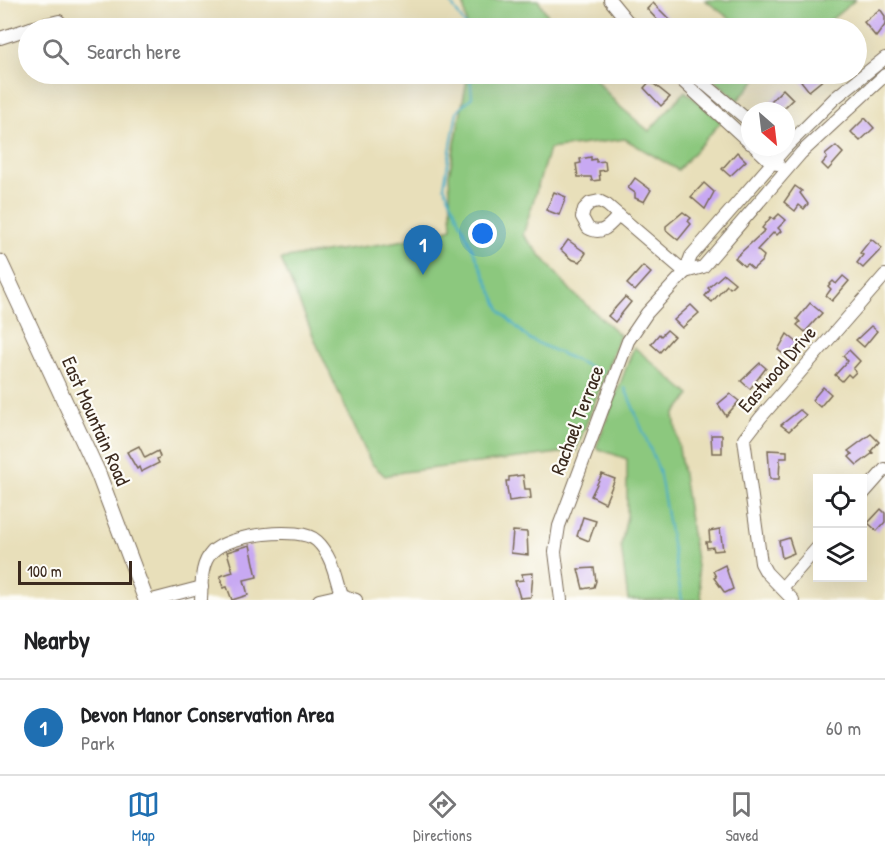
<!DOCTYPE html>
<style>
:root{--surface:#fff;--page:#f6f6f6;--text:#202124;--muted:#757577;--line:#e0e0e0;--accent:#1f6fb2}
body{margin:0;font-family:"Patrick Hand",sans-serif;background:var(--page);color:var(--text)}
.controls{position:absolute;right:18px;bottom:18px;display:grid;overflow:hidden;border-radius:0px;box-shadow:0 6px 24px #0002}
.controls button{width:54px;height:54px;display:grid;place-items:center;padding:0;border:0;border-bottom:2px solid var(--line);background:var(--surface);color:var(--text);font:30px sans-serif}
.compass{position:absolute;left:741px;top:102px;width:54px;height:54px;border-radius:50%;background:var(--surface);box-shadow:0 6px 24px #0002;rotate:152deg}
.scale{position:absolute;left:18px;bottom:15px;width:114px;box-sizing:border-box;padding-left:6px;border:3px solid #3b2a1e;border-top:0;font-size:16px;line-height:21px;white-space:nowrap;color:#3b2a1e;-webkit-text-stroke:4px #fdfcf7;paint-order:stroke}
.you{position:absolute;left:483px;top:234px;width:21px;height:21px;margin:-15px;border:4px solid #fff;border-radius:50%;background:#1a73e8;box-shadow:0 0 0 9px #1a73e833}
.badge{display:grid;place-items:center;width:39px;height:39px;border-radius:50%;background:var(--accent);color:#fff;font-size:20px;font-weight:700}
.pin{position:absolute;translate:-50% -50px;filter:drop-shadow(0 2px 3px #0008)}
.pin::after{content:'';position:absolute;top:32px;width:21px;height:18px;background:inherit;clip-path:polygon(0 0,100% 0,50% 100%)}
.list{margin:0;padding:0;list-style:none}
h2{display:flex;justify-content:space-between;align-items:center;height:78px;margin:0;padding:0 24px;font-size:26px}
h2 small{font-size:20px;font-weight:400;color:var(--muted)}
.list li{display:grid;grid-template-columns:39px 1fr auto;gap:18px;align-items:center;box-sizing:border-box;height:96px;padding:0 24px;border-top:2px solid var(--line)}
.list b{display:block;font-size:22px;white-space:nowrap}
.list p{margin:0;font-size:20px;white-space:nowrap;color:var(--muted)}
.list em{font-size:20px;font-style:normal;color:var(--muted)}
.icon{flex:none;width:33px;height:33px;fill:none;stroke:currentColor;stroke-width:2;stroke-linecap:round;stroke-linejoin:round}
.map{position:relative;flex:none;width:885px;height:600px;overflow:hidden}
.search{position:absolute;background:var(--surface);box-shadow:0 6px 24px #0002;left:18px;right:18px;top:18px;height:66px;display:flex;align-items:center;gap:15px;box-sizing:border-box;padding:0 21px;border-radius:33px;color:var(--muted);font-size:22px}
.sheet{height:174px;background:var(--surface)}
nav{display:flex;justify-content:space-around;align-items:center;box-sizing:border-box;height:84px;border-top:2px solid var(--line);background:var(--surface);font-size:16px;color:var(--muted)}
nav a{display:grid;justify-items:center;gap:3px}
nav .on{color:var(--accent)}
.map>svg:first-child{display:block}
</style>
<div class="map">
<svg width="885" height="600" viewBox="0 0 885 600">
<rect width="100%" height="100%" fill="#fdfcf7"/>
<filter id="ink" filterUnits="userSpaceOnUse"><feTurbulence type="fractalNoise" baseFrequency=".0167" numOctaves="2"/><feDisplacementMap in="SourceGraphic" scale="12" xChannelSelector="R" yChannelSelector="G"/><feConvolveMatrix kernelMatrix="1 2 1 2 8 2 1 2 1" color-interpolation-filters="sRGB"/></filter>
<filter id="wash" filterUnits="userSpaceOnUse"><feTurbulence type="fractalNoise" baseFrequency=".008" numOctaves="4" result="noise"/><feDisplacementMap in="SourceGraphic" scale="24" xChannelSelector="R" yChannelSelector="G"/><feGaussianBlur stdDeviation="1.35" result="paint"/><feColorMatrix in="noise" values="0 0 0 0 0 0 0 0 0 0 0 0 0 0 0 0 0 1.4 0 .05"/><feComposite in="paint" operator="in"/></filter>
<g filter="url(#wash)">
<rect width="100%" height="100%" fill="#e8dfba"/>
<g fill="#8cc87e" stroke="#64794e" stroke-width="1.5">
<path d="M 463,0 L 538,0 L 556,28 L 467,28 Z"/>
<path d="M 705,0 L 855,0 L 821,28 L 733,28 L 737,24 Z"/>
<path d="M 468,74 L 591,74 L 617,104 L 649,131 L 685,91 L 721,122 L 678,170 L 625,139 L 549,149 L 523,235 L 573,293 L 620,335 L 576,451 L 403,472 L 385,476 L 371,463 L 320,352 L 281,259 C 338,248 397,246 452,228 L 449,175 Z"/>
<path d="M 707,74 L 761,74 L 738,100 Z"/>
<path d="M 634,347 L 690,395 L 674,415 L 702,600 L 628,600 L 621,545 L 627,516 L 627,459 L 596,448 Z"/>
</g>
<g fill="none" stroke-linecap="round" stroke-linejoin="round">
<g stroke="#48adc8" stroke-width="2">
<path d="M 449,0 L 467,28"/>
<path d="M 470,74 L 472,97 L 457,111 L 444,186 L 501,312 L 529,339 L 601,372"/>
<path d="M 625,388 L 659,470 L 682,600"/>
</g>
</g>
<g id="blocks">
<g fill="#c8a9f2">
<path d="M 653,3 L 674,24 L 669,28 L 662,25 L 647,9 Z"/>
<path d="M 880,9 L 885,16 L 885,25 L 876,37 L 864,22 Z"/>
<path d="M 810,74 L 830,74 L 809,91 L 801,81 Z"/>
<path d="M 650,81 L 670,97 L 661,106 L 644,88 Z"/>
<path d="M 783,89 L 793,99 L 781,111 L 777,111 L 769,103 Z"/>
<path d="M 865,118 L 874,128 L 860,141 L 851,132 Z"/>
<path d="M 836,146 L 843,153 L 828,170 L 822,164 L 827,158 L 825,155 Z"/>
<path d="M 737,152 L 746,161 L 730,176 L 722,169 Z"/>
<path d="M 591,157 L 591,160 L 596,159 L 596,162 L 605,161 L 606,170 L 599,171 L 600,180 L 592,181 L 591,177 L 578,177 L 576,164 L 581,163 L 580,159 Z"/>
<path d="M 635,178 L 651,190 L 644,202 L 635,198 L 635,193 L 628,188 Z"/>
<path d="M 704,183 L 714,192 L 705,209 L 691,197 Z"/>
<path d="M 795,186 L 802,191 L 800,193 L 808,204 L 804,209 L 799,205 L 795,211 L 784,202 Z"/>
<path d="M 554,192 L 566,197 L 559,215 L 546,210 Z"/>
<path d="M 683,212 L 691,218 L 688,221 L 691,224 L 678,240 L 666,230 L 666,226 Z"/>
<path d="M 779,214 L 786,220 L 778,228 L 781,231 L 777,235 L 774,232 L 757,250 L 764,256 L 762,261 L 753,269 L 747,264 L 744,266 L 735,258 L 765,230 L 762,228 L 771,217 L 774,219 Z"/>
<path d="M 871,239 L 882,248 L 863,268 L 857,263 L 863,255 L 860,253 Z"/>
<path d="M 568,240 L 586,253 L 580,262 L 571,259 L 561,250 Z"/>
<path d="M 643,266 L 651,273 L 635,291 L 627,284 Z"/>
<path d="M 724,274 L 735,283 L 730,288 L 727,285 L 712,302 L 705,296 L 710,290 L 708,288 Z"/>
<path d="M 843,276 L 849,281 L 832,301 L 826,296 L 831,289 L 828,286 L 833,281 L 836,284 Z"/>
<path d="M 625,297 L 631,302 L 615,322 L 608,316 Z"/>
<path d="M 810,303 L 822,313 L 805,332 L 797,325 L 800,322 L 797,319 Z"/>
<path d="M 691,305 L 699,313 L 682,328 L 674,320 Z"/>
<path d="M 871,326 L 877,331 L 864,347 L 856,340 Z"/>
<path d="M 667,330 L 674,336 L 660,352 L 651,344 L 659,334 L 661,336 Z"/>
<path d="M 787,334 L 799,344 L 786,356 L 778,350 Z"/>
<path d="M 849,350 L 860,361 L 853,369 L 856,372 L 851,377 L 848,374 L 842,381 L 835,375 L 848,361 L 843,356 Z"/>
<path d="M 760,363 L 766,368 L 750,389 L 741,381 Z"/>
<path d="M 823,387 L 831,394 L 820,407 L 812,400 Z"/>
<path d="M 730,394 L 739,401 L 726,416 L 718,404 Z"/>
<path d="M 800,410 L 806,415 L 789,431 L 781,425 Z"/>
<path d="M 871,434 L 879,442 L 871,451 L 873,453 L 857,465 L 849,457 L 852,454 L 848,451 Z"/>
<path d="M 711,435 L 722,435 L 722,453 L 712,453 Z"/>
<path d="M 139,446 L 145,458 L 158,451 L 160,457 L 157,459 L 159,463 L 141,472 L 139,467 L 137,469 L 127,452 Z"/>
<path d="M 768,450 L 787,451 L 787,458 L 780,458 L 779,479 L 770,479 Z"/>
<path d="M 602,474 L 615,479 L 605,503 L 591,496 Z"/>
<path d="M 523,475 L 525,489 L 530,489 L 531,498 L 509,501 L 506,481 L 509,481 L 509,477 Z"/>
<path d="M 881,509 L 885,513 L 885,522 L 877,531 L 868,523 Z"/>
<path d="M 583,517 L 596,521 L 589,541 L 577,536 Z"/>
<path d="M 720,529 L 723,550 L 714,551 L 713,547 L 707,548 L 706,542 L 710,542 L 709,531 Z"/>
<path d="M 513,531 L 527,532 L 528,555 L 511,553 Z"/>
<path d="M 789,538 L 794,553 L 782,558 L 779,541 Z"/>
<path d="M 250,545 L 257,577 L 244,580 L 248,595 L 232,600 L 227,587 L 223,588 L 220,576 L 233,572 L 227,552 Z"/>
<path d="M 725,565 L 733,589 L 725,593 L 714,578 L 716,577 L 713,571 Z"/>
<path d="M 594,568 L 596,581 L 594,587 L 583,589 L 578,569 Z"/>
<path d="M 533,573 L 531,597 L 520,598 L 515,581 L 523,580 L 522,574 Z"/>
</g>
</g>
</g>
<g filter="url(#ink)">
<use href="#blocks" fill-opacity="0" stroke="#786955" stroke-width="1.5"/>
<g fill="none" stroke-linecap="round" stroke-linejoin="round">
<defs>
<g id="minor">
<path d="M 610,0 L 633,28"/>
<path d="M 30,28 L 59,21"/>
<path d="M 0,38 L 28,29"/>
<path d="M 675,74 L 750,143"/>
<path d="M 693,74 L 750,122"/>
<path d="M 755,147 L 772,163 L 778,164"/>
<path d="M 786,147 L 835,98 L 885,58"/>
<path d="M 619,215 C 609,226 602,236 588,228 L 582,217 L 584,209 L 590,203 L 599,201 L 607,205 L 685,272"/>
<path d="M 685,272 L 703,267 L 801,153 L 885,75"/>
<path d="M 862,495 L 885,469"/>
<path d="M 782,588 L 818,547"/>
<path d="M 152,600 L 202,587"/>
<path d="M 201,600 C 202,583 200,565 212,552 C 227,535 300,525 317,541 C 332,555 335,576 341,595"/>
<path d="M 319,600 L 341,595 L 356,600"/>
<path d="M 561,600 L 555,552 L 559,526 L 628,341 L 647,313 L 685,272 L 691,256 L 786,147"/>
<path d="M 793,600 L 766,572 L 761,563 L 744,439 L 761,417 L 885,275"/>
</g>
<path id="major" d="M 0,262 L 98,473 L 146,600"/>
</defs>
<use href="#minor" stroke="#786955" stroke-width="14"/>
<use href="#major" stroke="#786955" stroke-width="17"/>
<use href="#minor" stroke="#fff" stroke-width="12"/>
<use href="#major" stroke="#fff" stroke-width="15"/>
</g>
</g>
<g text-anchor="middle" stroke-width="4.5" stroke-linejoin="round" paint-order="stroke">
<g font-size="20" fill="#3b2a1e" stroke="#fdfcf7">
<text transform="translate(777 369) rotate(-49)" y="7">Eastwood Drive</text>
<text transform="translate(577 420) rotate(-69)" y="7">Rachael Terrace</text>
<text transform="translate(96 421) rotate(66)" y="7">East Mountain Road</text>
</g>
</g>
</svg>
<div class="controls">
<button><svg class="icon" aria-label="locate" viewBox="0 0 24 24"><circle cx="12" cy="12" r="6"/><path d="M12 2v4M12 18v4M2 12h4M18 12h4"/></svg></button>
<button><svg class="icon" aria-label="layers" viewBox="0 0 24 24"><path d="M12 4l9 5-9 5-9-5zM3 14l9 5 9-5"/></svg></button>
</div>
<svg class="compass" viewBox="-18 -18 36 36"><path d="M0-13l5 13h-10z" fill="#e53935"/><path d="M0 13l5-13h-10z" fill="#757577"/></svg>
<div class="scale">100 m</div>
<div class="you"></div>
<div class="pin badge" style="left:423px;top:275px">1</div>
<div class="search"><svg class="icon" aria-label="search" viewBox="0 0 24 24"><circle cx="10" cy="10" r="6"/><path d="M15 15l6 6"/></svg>Search here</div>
</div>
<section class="sheet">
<h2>Nearby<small></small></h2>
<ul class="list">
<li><span class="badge">1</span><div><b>Devon Manor Conservation Area</b><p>Park</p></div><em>60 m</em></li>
</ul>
</section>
<nav>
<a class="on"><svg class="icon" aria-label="map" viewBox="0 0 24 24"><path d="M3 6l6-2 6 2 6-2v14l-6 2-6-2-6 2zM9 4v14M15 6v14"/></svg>Map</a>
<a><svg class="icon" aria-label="directions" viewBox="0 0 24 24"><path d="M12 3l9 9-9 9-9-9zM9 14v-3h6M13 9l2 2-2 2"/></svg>Directions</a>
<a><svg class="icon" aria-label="saved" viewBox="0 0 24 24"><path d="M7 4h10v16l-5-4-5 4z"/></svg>Saved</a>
</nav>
